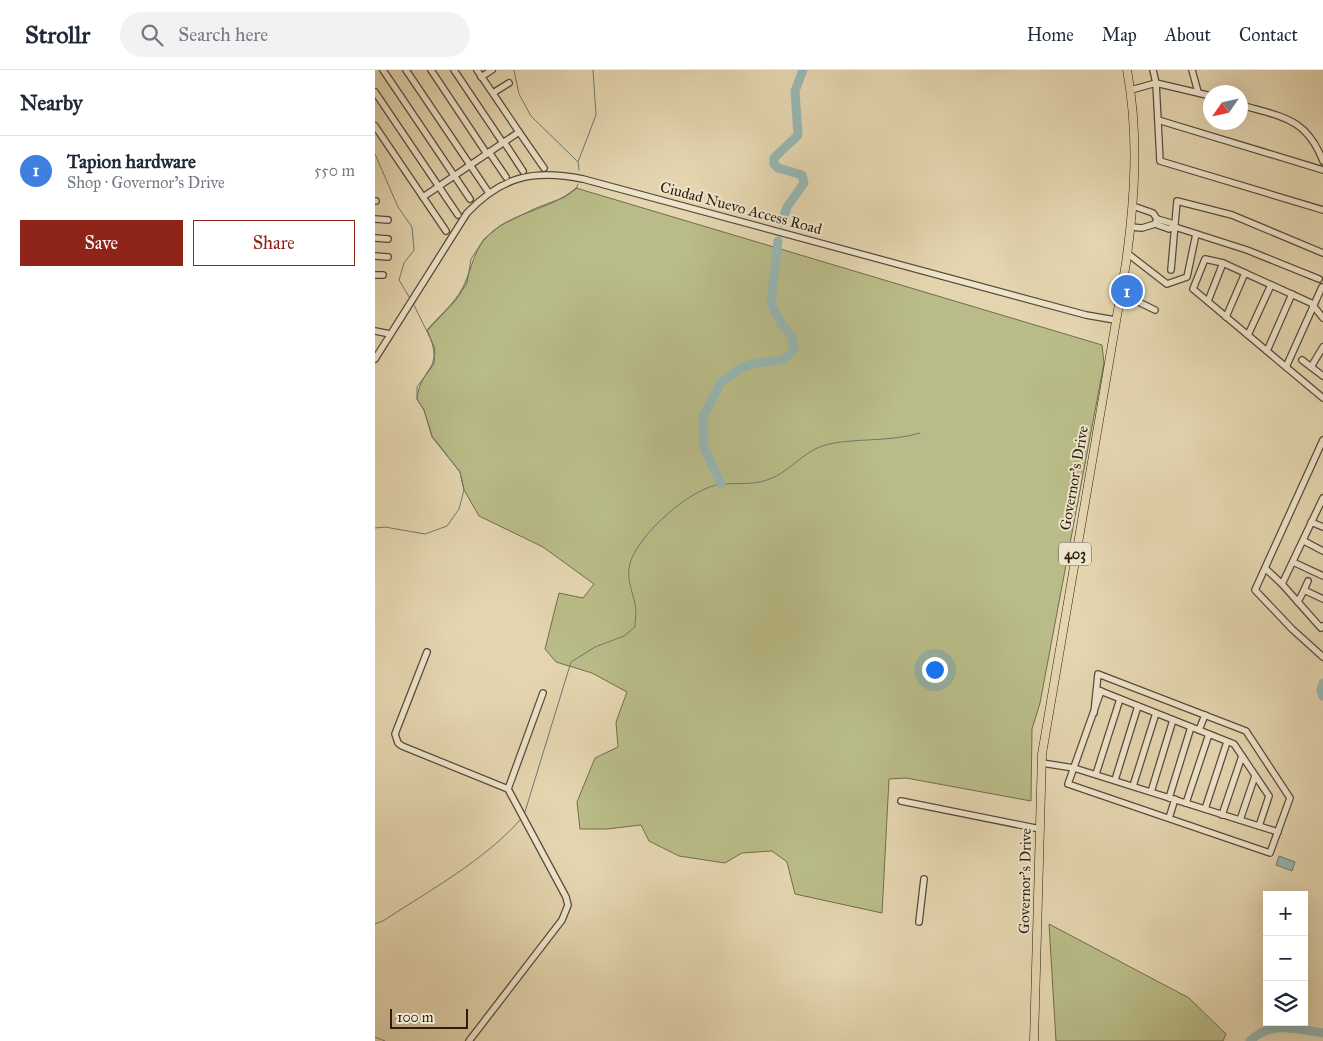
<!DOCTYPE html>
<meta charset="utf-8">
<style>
:root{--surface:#fff;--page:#f2f2f3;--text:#1f2937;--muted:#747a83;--line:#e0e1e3;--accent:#8f2418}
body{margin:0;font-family:"IM FELL Great Primer",serif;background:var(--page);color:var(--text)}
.controls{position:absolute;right:15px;bottom:15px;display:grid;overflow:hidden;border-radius:0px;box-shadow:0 5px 20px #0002}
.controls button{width:45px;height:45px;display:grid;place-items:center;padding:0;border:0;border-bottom:1px solid var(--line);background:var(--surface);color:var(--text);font:25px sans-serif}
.compass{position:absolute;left:828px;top:15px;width:45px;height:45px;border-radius:50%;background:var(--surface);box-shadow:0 5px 20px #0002;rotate:236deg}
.scale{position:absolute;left:15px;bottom:12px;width:78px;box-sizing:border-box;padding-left:5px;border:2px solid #2b1c10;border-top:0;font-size:14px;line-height:18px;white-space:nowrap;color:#2b1c10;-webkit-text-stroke:4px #ede4cb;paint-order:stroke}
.you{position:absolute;left:559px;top:599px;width:18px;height:18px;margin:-12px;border:4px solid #fff;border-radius:50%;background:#1a73e8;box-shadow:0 0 0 8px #1a73e833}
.badge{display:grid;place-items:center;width:32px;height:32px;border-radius:50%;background:var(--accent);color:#fff;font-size:16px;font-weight:700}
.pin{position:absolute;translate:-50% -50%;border:2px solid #fff;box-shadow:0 1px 5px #0006}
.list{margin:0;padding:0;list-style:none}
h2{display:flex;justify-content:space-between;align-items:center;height:65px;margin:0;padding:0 20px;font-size:21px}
h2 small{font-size:16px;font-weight:400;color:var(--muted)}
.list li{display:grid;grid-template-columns:32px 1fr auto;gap:15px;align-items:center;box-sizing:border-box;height:70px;padding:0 20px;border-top:1px solid var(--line)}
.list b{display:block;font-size:19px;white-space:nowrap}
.list p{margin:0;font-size:16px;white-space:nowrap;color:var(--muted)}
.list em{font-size:16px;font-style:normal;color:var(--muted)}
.actions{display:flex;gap:10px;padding:15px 20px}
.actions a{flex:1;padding:11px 0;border:1px solid var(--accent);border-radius:0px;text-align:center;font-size:18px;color:var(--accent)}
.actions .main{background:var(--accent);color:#fff}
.icon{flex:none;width:28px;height:28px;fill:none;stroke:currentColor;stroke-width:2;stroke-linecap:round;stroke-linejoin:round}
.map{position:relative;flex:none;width:948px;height:971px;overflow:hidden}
header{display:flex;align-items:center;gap:30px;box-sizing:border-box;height:70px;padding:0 25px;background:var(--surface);border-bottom:1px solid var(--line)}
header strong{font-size:24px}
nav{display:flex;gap:28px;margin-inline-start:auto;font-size:18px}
.search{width:350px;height:45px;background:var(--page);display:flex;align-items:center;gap:12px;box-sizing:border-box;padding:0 18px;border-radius:28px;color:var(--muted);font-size:19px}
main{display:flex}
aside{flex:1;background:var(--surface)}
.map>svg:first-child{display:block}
</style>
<header>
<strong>Strollr</strong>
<div class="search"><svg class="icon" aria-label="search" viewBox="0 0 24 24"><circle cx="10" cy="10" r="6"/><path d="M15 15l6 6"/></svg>Search here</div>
<nav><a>Home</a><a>Map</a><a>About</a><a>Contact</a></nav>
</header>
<main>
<aside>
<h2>Nearby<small></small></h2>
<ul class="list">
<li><span class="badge" style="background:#3f7fe0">1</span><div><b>Tapion hardware</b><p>Shop · Governor's Drive</p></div><em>550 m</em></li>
</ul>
<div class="actions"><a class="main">Save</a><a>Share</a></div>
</aside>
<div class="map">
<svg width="948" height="971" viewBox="0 0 948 971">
<rect width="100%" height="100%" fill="#e4d5af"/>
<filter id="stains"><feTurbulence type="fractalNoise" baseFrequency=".004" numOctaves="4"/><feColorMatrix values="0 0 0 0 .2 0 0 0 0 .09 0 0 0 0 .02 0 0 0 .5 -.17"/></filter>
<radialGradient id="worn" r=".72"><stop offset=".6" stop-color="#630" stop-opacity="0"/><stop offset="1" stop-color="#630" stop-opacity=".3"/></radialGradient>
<g fill="#b9bc88" stroke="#726c4c">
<path d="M 201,118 L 727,275 L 729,293 L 665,633 L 657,659 L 656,731 L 531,708 L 514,709 L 507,843 L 420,824 L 412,792 L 397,781 L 367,783 L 350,793 L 304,786 L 274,771 L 266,755 L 232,759 L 205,759 L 202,732 L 220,688 L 243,677 L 241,652 L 252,622 L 217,603 L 181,592 L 170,579 L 184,523 L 208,528 L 219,514 L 168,477 L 104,446 L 89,420 L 85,402 L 57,366 L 49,340 L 42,329 C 46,294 71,302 52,260 C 63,247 79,234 87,219 C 95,205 98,183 109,170 C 132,142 175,141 201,118 Z"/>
<path d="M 674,854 L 814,928 L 851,964 L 848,971 L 681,971 Z"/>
</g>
<path fill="#97b7b3" stroke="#6c7972" d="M 904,786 L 920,792 L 917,801 L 901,795 Z"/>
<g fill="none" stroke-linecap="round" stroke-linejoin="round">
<g stroke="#6c7972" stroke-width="1">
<path d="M 139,0 L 144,24 L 156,46 L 203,92"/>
<path d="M 0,84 L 23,137 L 37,157 L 39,180 L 29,193 L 24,210 L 36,230"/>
<path d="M 204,100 L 203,92 L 221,45 L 218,0"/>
<path d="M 53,260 L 81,230 L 92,213 L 96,189 L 109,169 L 126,155 L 161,138 L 190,127 L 201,119 L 203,114"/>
<path d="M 0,458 L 10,457 L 50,464 L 72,456 L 84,439 L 89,420 L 85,402 L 57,367 L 49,340 L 42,329 L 42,317 L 59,294 L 60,278 L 38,233"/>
<path d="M 149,745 L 196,592 L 220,577 L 249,566 L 260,557 C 260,550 262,541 260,534 C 257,519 251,509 255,493 C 264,464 316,417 347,414 C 362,413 377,415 392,410 C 412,404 427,383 447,376 C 475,367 513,373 545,363"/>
<path d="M 0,854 L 8,851 C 55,820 109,791 147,748"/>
<path d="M 0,967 L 10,971"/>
</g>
<g stroke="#97b7b3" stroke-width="9">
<path d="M 407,152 L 412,137 L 429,113 L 427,105 L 403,98 L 399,94 L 399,88 L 423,65 L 420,21 L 428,0"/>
<path d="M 346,414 L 329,377 L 328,347 L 346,312 L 366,298 L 380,293 L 408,290 L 419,280 L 417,266 L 406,254 L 396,233 L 403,171"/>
<path d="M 948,613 L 946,621 L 948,626"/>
<path d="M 875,971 C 896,950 921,959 948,963"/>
</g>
<defs>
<g id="minor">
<path d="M 8,0 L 95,129"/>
<path d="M 31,0 L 114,123"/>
<path d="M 56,0 L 112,84"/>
<path d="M 79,0 L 128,73"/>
<path d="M 817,0 L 823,22"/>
<path d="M 106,7 L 117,0"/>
<path d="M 756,20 L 781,13 L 778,0"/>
<path d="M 0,22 L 83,145"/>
<path d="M 118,23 L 134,13"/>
<path d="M 836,26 L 781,13 L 785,91 L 948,140"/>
<path d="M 866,35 C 906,47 931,47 948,91"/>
<path d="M 783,50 L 948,100"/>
<path d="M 0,56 L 71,161"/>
<path d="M 144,62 L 169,98"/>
<path d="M 129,72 L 148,101"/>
<path d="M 114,82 L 131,107"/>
<path d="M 48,127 L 144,62 L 102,0"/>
<path d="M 0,131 L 1,131"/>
<path d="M 0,149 L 13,150"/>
<path d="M 782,149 L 796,153 L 800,157 L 872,180 L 944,209"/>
<path d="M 780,154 L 794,159 L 800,157"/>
<path d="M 756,157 L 767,158 L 780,154 L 782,149 L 778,143 L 758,136"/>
<path d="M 0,168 L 13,169"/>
<path d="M 752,183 L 792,214 L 812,207 L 821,164"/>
<path d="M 0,186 L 13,187"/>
<path d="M 796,200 L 802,131 L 857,145 L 948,183"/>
<path d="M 0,205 L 8,205"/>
<path d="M 745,223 L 780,240"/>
<path d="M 833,231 L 848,193"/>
<path d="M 851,247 L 870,203"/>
<path d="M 948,248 L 936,233 L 848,193 L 830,189 L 818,219 L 948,328"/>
<path d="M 0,261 L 15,264"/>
<path d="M 873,265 L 896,215"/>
<path d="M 892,281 L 917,224"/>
<path d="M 0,289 L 92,143 C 127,106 159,99 208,109 L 711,245 L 740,250"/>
<path d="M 927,290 L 948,306"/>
<path d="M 911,297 L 947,217"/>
<path d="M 936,297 L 948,277"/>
<path d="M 948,370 L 880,520 L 917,559 L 948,587"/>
<path d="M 948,428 L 907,514 L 946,558 L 948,556"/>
<path d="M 936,452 L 948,457"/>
<path d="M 929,471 L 948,481"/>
<path d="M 918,492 L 948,506"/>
<path d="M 891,499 L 907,514"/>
<path d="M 929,520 L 933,511"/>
<path d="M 923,532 L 929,520 L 948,529"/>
<path d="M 52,582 L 20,664 L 23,673 L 27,676 L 133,719 L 191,827 L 193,835 L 187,850 L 94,971"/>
<path d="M 723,620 L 859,674 L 894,726 L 884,756"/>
<path d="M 719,643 L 723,604 L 871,661 L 915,728 L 895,783 L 693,714 L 726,621"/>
<path d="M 824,660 L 830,645"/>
<path d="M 667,693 L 699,698 L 903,762"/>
<path d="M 721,704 L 745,629"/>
<path d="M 740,710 L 763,636"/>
<path d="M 758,716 L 781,643"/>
<path d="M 133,719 L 168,623"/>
<path d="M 776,722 L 798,650"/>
<path d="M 794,728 L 816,657"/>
<path d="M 526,731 L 665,759"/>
<path d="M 811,733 L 834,664"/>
<path d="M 830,739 L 852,672"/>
<path d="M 847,745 L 867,686"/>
<path d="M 794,748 L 800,729"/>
<path d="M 865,750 L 880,706"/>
<path d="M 544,852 L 549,809"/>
</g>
<path id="major" d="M 659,971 L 667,684 L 751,193 C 760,128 764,65 752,0"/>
</defs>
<use href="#minor" stroke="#594a38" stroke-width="8"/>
<use href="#major" stroke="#2b1c10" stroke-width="9"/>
<use href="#minor" stroke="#ede4cb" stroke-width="5.5"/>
<use href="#major" stroke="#e4d5af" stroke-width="8"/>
</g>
<g text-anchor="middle" stroke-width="4" stroke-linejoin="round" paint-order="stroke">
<rect fill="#ede4cb" stroke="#655848" stroke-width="1" x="684" y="472.5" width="32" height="23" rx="4"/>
<g font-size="14" font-weight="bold" fill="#2b1c10">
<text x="700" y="489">403</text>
</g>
<g font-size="15" fill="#2b1c10" stroke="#ede4cb">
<text transform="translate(366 138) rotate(15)" y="5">Ciudad Nuevo Access Road</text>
<text transform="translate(699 408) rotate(-80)" y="5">Governor's Drive</text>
<text transform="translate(650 811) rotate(-89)" y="5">Governor's Drive</text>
</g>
</g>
<rect width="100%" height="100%" filter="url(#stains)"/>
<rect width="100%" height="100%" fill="url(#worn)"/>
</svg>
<div class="controls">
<button>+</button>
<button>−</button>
<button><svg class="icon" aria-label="layers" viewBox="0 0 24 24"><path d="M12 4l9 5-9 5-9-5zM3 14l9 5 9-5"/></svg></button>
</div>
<svg class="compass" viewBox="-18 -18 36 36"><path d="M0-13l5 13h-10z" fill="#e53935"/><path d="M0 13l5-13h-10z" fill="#747a83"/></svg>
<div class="scale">100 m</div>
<div class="you"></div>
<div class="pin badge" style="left:752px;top:221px;background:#3f7fe0">1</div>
</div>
</main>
